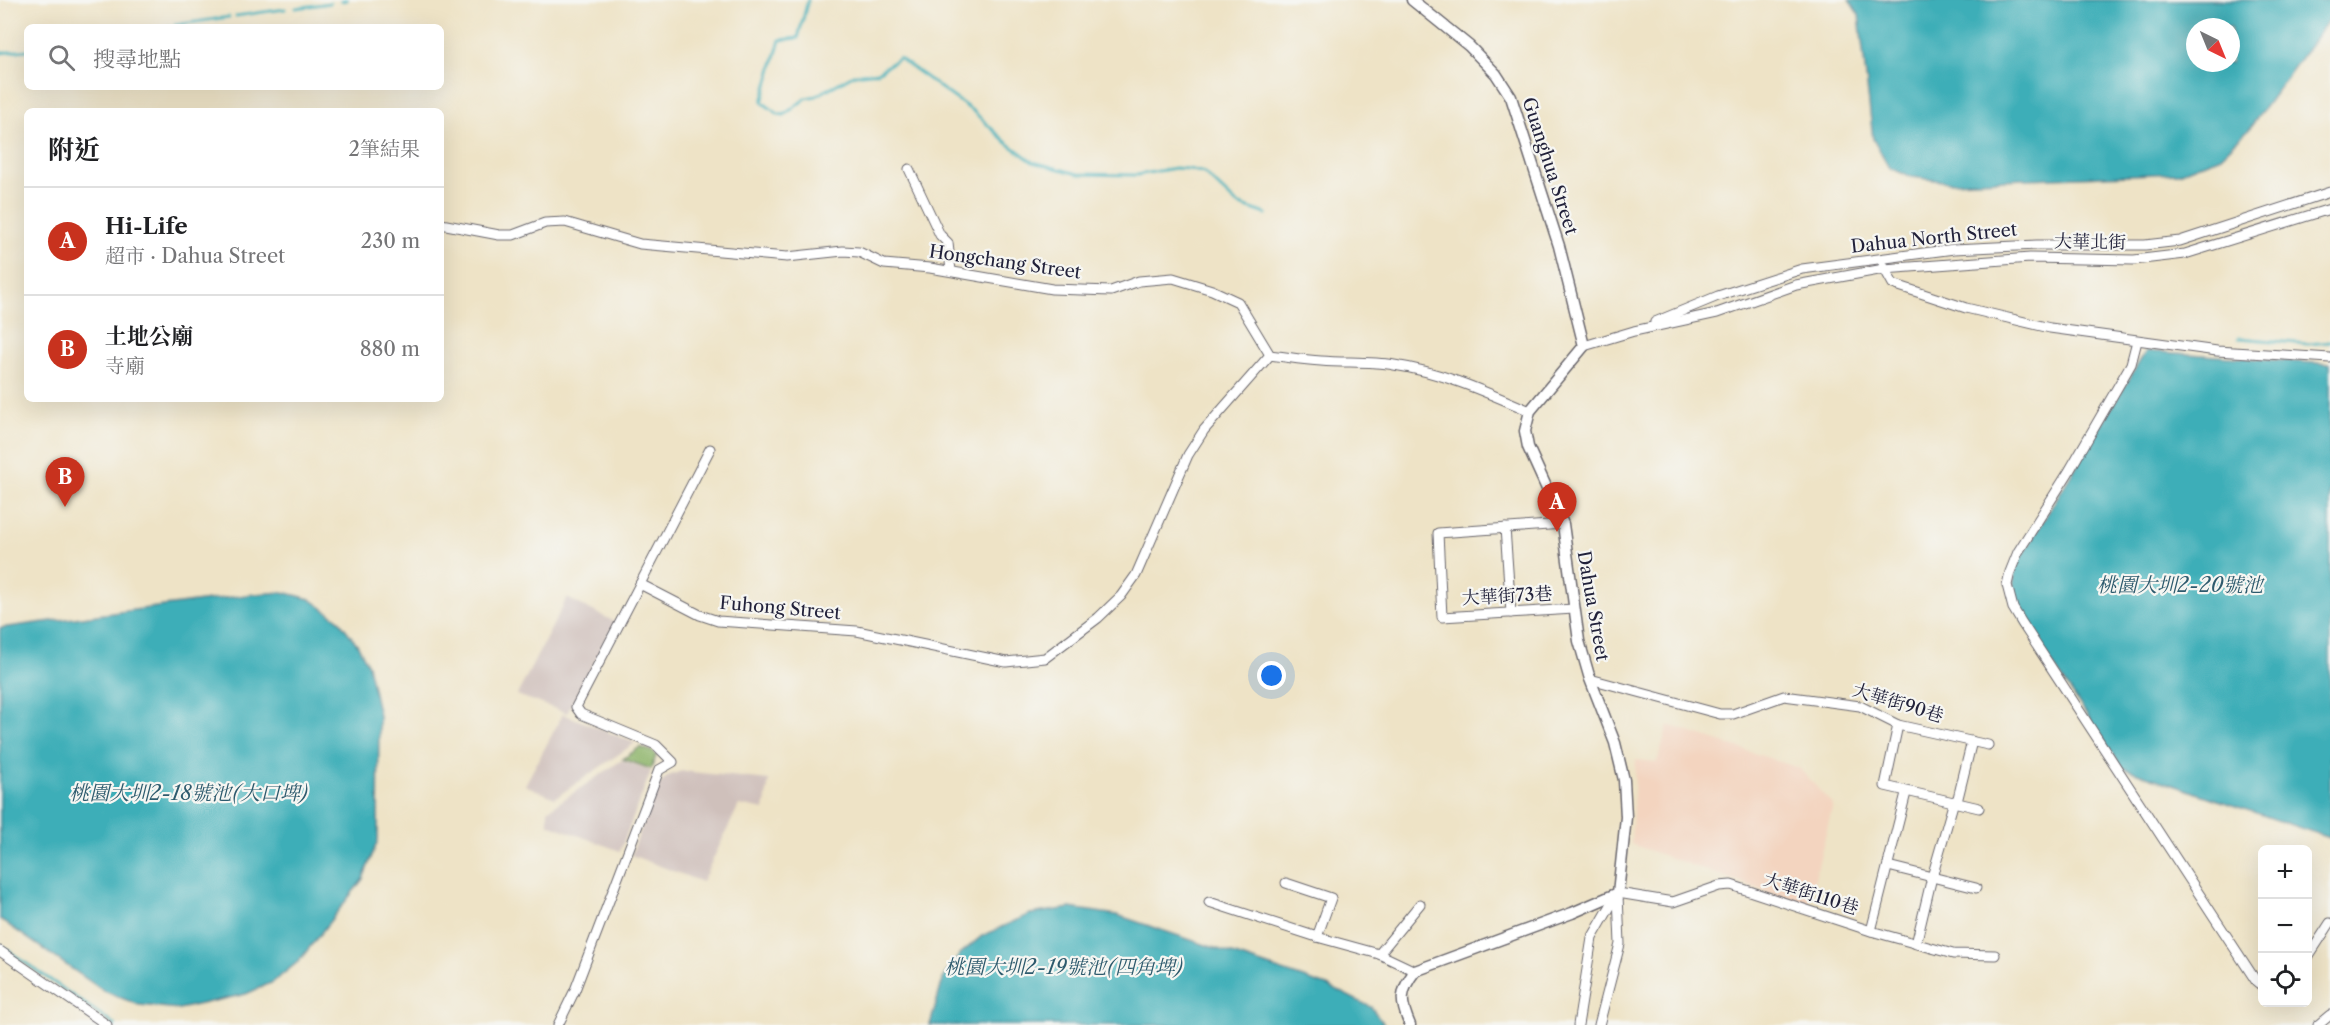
<!DOCTYPE html>
<html lang="zh-TW">
<meta charset="utf-8">
<style>
:root{--surface:#fff;--page:#f2f2f2;--text:#202124;--muted:#757577;--line:#e0e0e0;--accent:#c8321e}
body{margin:0;font-family:"Libre Caslon Text","Noto Serif TC",serif;background:var(--page);color:var(--text)}
.controls{position:absolute;right:18px;bottom:18px;display:grid;overflow:hidden;border-radius:9px;box-shadow:0 6px 24px #0002}
.controls button{width:54px;height:54px;display:grid;place-items:center;padding:0;border:0;border-bottom:2px solid var(--line);background:var(--surface);color:var(--text);font:30px sans-serif}
.compass{position:absolute;left:2186px;top:18px;width:54px;height:54px;border-radius:50%;background:var(--surface);box-shadow:0 6px 24px #0002;rotate:137deg}
.you{position:absolute;left:1272px;top:676px;width:21px;height:21px;margin:-15px;border:4px solid #fff;border-radius:50%;background:#1a73e8;box-shadow:0 0 0 9px #1a73e833}
.badge{display:grid;place-items:center;width:39px;height:39px;border-radius:50%;background:var(--accent);color:#fff;font-size:20px;font-weight:700}
.pin{position:absolute;translate:-50% -50px;filter:drop-shadow(0 2px 3px #0008)}
.pin::after{content:'';position:absolute;top:32px;width:21px;height:18px;background:inherit;clip-path:polygon(0 0,100% 0,50% 100%)}
.list{margin:0;padding:0;list-style:none}
h2{display:flex;justify-content:space-between;align-items:center;height:78px;margin:0;padding:0 24px;font-size:26px}
h2 small{font-size:20px;font-weight:400;color:var(--muted)}
.list li{display:grid;grid-template-columns:39px 1fr auto;gap:18px;align-items:center;box-sizing:border-box;height:108px;padding:0 24px;border-top:2px solid var(--line)}
.list b{display:block;font-size:22px;white-space:nowrap}
.list p{margin:0;font-size:20px;white-space:nowrap;color:var(--muted)}
.list em{font-size:20px;font-style:normal;color:var(--muted)}
.icon{flex:none;width:33px;height:33px;fill:none;stroke:currentColor;stroke-width:2;stroke-linecap:round;stroke-linejoin:round}
.map{position:relative;flex:none;width:2330px;height:1025px;overflow:hidden}
.search{position:absolute;background:var(--surface);box-shadow:0 6px 24px #0002;left:24px;top:24px;width:420px;height:66px;display:flex;align-items:center;gap:15px;box-sizing:border-box;padding:0 21px;border-radius:9px;color:var(--muted);font-size:22px}
.panel{position:absolute;background:var(--surface);box-shadow:0 6px 24px #0002;left:24px;top:108px;width:420px;height:294px;border-radius:9px}
.map>svg:first-child{display:block}
</style>
<div class="map">
<svg width="2330" height="1025" viewBox="0 0 2330 1025">
<rect width="100%" height="100%" fill="#f6f6f2"/>
<filter id="ink" filterUnits="userSpaceOnUse"><feTurbulence type="fractalNoise" baseFrequency=".0167" numOctaves="2"/><feDisplacementMap in="SourceGraphic" scale="12" xChannelSelector="R" yChannelSelector="G"/><feConvolveMatrix kernelMatrix="1 2 1 2 8 2 1 2 1" color-interpolation-filters="sRGB"/></filter>
<filter id="wash" filterUnits="userSpaceOnUse"><feTurbulence type="fractalNoise" baseFrequency=".008" numOctaves="4" result="noise"/><feDisplacementMap in="SourceGraphic" scale="24" xChannelSelector="R" yChannelSelector="G"/><feGaussianBlur stdDeviation="1.35" result="paint"/><feColorMatrix in="noise" values="0 0 0 0 0 0 0 0 0 0 0 0 0 0 0 0 0 1.4 0 .05"/><feComposite in="paint" operator="in"/></filter>
<g filter="url(#wash)">
<rect width="100%" height="100%" fill="#eee3c6"/>
<path fill="#f3d4bf" d="M 1668,725 L 1799,768 L 1833,805 L 1808,906 L 1631,844 L 1636,760 L 1657,762 Z"/>
<g fill="#cfc0bb">
<path d="M 567,598 L 615,622 L 567,713 L 517,695 Z"/>
<path d="M 563,714 L 635,743 L 555,798 L 525,785 Z"/>
<path d="M 622,760 L 651,771 L 620,851 L 548,824 L 548,810 Z"/>
<path d="M 682,771 L 769,780 L 764,810 L 739,805 L 702,882 L 631,855 L 659,785 L 668,776 Z"/>
</g>
<path fill="#8cb368" stroke="#576a52" stroke-width="1.5" d="M 640,747 L 654,752 L 656,756 L 651,769 L 623,759 Z"/>
<g fill="#3eaeb8" stroke="#30687a" stroke-width="1.5" fill-rule="evenodd">
<path d="M 1849,0 L 2330,0 L 2330,18 L 2249,129 L 2221,156 L 2179,173 L 1950,182 L 1912,177 L 1889,168 L 1873,139 L 1859,15 ZM 2195,27 L 2231,27 L 2231,63 L 2195,63 Z"/>
<path d="M 2146,351 L 2330,364 L 2330,838 L 2123,768 L 2024,622 C 2013,600 2010,588 2017,564 Z"/>
<path d="M 283,592 L 310,599 L 338,619 L 357,644 L 368,665 L 379,716 L 378,840 L 363,879 L 299,961 L 273,982 L 246,994 L 179,1009 L 139,1005 L 104,991 L 0,919 L 0,628 L 254,594 Z"/>
<path d="M 1070,908 L 1117,915 L 1330,987 L 1371,1007 L 1385,1025 L 930,1025 L 944,976 L 960,954 L 982,936 L 1030,914 Z"/>
</g>
<g fill="none" stroke-linecap="round" stroke-linejoin="round">
<g stroke="#3eaeb8" stroke-width="3">
<path d="M 808,0 L 798,38 L 780,40 L 762,102 L 778,114 L 784,115 L 806,98 L 816,96 L 853,75 L 878,72 L 899,58 L 974,112 L 1006,142 L 1033,162 L 1078,174 L 1137,175 L 1175,168 L 1189,169 L 1204,173 L 1237,204 L 1266,214"/>
<path d="M 341,1 L 347,0"/>
<path d="M 296,8 L 330,3"/>
<path d="M 236,16 L 285,9"/>
<path d="M 175,25 L 229,17"/>
<path d="M 167,27 L 169,27"/>
<path d="M 0,53 L 27,50"/>
<path d="M 2239,338 L 2308,344 L 2330,342"/>
<path d="M 0,945 L 115,1025"/>
</g>
</g>
</g>
<g filter="url(#ink)">
<g fill="none" stroke-linecap="round" stroke-linejoin="round">
<defs>
<g id="minor">
<path d="M 909,169 L 940,235 L 948,243 L 951,271"/>
<path d="M 441,224 L 499,235 L 513,235 L 545,223 L 565,222 L 640,244 L 787,257 L 843,251 L 859,252 L 884,264 L 930,268 L 1052,289 L 1111,291 L 1139,281 L 1173,278 L 1212,290 L 1238,302 L 1270,355 C 1287,357 1304,360 1321,361 C 1345,363 1370,361 1394,365 C 1442,372 1486,392 1530,411"/>
<path d="M 1883,266 L 1893,284 L 1966,308 L 2050,328 L 2217,351 L 2330,358"/>
<path d="M 1655,322 L 1718,296 L 1802,269 L 1954,249 L 2037,245 L 2145,245 L 2180,241 L 2330,192"/>
<path d="M 2137,341 L 2131,364 L 2068,473 L 2018,552 L 2010,572 L 2007,585 L 2013,608 L 2022,623 L 2256,981 L 2262,986"/>
<path d="M 1584,346 L 1634,331 L 1717,313 L 1796,285 L 1884,269 L 2030,258 L 2134,260 L 2185,254 L 2330,209"/>
<path d="M 1563,524 L 1438,533 L 1442,617 L 1574,609"/>
<path d="M 1505,528 L 1511,613"/>
<path d="M 640,584 L 710,449"/>
<path d="M 1590,679 L 1720,714 L 1733,714 L 1784,696 L 1860,706 L 1898,725 L 1988,745"/>
<path d="M 1898,725 L 1885,786 L 1979,808"/>
<path d="M 1957,802 L 1972,741"/>
<path d="M 1888,866 L 1976,888"/>
<path d="M 1286,883 L 1331,898 L 1317,937"/>
<path d="M 1618,893 L 1673,902 L 1719,886 L 1731,885 L 1871,931 L 1953,954 L 1995,955"/>
<path d="M 1209,902 L 1317,937 L 1379,954 L 1415,971"/>
<path d="M 1871,931 L 1906,793"/>
<path d="M 1916,944 L 1932,877 L 1954,801"/>
<path d="M 0,951 L 107,1025"/>
<path d="M 1379,954 L 1420,904"/>
<path d="M 2308,957 L 2330,923"/>
<path d="M 558,1025 L 575,990 L 659,770 L 673,762 L 656,745 L 581,714 L 576,707 L 640,584 L 700,615 L 718,621 L 857,631 L 1006,662 L 1045,658 L 1098,618 L 1121,596 L 1136,575 L 1188,455 L 1204,430 L 1270,355"/>
<path d="M 1578,1025 L 1592,938 L 1618,893"/>
<path d="M 1599,1025 L 1620,944 L 1618,895"/>
<path d="M 2318,1025 L 2330,1015"/>
</g>
<path id="tertiary" d="M 1410,1025 C 1400,1002 1399,992 1415,971 L 1572,913 L 1618,893 L 1626,817 L 1624,780 L 1615,743 L 1590,679 L 1579,641 L 1563,524 L 1528,447 L 1525,431 L 1530,411 L 1584,346 L 1559,246 L 1511,97 L 1496,74 L 1469,46 L 1412,0"/>
</defs>
<use href="#minor" stroke="#69666c" stroke-width="11"/>
<use href="#tertiary" stroke="#69666c" stroke-width="13"/>
<use href="#minor" stroke="#fff" stroke-width="9"/>
<use href="#tertiary" stroke="#fff" stroke-width="10"/>
</g>
</g>
<g text-anchor="middle" stroke-width="4.5" stroke-linejoin="round" paint-order="stroke">
<g font-size="18" fill="#22223b" stroke="#f6f6f2">
<text transform="translate(1550 166) rotate(72)" y="6">Guanghua Street</text>
<text transform="translate(1934 238) rotate(-6)" y="6">Dahua North Street</text>
<text transform="translate(2090 242) rotate(1)" y="6">大華北街</text>
<text transform="translate(1005 262) rotate(8)" y="6">Hongchang Street</text>
<text transform="translate(1507 596) rotate(-3)" y="6">大華街73巷</text>
<text transform="translate(1593 606) rotate(80)" y="6">Dahua Street</text>
<text transform="translate(780 608) rotate(5)" y="6">Fuhong Street</text>
<text transform="translate(1898 703) rotate(17)" y="6">大華街90巷</text>
<text transform="translate(1811 894) rotate(18)" y="6">大華街110巷</text>
</g>
<g font-size="20" font-style="italic" fill="#2d5a6d" stroke="#f6f6f2">
<text x="2180" y="592">桃園大圳2-20號池</text>
<text x="189" y="800">桃園大圳2-18號池(大口埤)</text>
<text x="1064" y="974">桃園大圳2-19號池(四角埤)</text>
</g>
</g>
</svg>
<div class="controls">
<button>+</button>
<button>−</button>
<button><svg class="icon" aria-label="locate" viewBox="0 0 24 24"><circle cx="12" cy="12" r="6"/><path d="M12 2v4M12 18v4M2 12h4M18 12h4"/></svg></button>
</div>
<svg class="compass" viewBox="-18 -18 36 36"><path d="M0-13l5 13h-10z" fill="#e53935"/><path d="M0 13l5-13h-10z" fill="#757577"/></svg>
<div class="you"></div>
<div class="pin badge" style="left:1557px;top:532px">A</div>
<div class="pin badge" style="left:65px;top:507px">B</div>
<div class="search"><svg class="icon" aria-label="search" viewBox="0 0 24 24"><circle cx="10" cy="10" r="6"/><path d="M15 15l6 6"/></svg>搜尋地點</div>
<section class="panel">
<h2>附近<small>2筆結果</small></h2>
<ul class="list">
<li><span class="badge">A</span><div><b>Hi-Life</b><p>超市 · Dahua Street</p></div><em>230 m</em></li>
<li><span class="badge">B</span><div><b>土地公廟</b><p>寺廟</p></div><em>880 m</em></li>
</ul>
</section>
</div>
